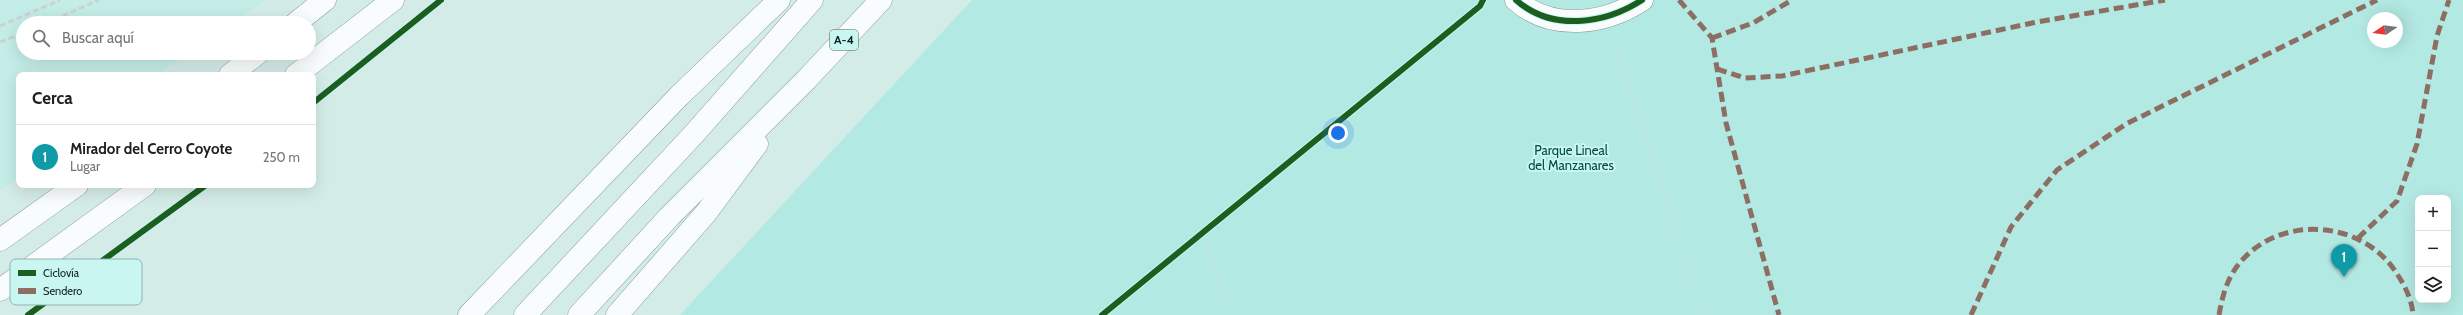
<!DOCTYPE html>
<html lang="es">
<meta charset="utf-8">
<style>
:root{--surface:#fff;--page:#f2f2f2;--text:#202124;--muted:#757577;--line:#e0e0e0;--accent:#536663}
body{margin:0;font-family:Cabin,sans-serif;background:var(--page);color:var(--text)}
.controls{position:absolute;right:12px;bottom:12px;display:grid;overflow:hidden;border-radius:8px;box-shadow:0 4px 16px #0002}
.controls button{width:36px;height:36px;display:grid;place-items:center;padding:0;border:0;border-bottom:1px solid var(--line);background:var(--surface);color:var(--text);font:20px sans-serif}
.compass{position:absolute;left:2367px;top:12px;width:36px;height:36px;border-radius:50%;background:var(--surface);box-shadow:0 4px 16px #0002;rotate:257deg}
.you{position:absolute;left:1338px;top:133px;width:14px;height:14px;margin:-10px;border:3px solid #fff;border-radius:50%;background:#1a73e8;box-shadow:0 0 0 6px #1a73e833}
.badge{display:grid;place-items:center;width:26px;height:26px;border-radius:50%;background:var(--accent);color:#fff;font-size:13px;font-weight:700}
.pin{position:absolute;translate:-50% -33px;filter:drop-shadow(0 1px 2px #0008)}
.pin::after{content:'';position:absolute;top:21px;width:14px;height:12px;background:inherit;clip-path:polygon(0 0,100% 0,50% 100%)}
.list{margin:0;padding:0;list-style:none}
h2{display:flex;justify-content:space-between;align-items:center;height:52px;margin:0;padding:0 16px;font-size:17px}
h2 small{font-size:13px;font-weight:400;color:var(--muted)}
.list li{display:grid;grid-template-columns:26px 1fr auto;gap:12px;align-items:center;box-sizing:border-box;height:64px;padding:0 16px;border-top:1px solid var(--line)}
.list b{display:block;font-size:15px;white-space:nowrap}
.list p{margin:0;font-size:13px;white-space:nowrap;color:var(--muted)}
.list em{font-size:13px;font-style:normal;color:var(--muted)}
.icon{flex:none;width:22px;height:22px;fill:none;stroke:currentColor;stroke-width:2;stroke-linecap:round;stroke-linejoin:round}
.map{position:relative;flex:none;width:2463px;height:315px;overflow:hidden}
.search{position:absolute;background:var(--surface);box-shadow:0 4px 16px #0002;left:16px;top:16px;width:300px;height:44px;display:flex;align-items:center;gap:10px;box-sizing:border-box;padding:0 14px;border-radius:22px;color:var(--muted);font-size:15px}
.panel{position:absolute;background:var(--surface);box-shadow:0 4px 16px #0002;left:16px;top:72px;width:300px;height:116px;border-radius:8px}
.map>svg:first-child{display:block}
</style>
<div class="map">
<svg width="2463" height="315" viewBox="0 0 2463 315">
<rect width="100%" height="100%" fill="#d4ece8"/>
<path fill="#c4ede7" d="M 0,0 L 266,0 L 232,23 L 23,23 L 23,53 L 187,53 L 157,75 L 19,75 L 19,177 L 0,191 Z"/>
<path fill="#b3e9e3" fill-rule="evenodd" d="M 972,0 L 2463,0 L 2463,315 L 680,315 ZM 2373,18 L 2397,18 L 2397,42 L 2373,42 ZM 2418,198 L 2448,198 L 2448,300 L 2418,300 Z"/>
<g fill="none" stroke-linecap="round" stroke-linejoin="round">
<defs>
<path id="minor" d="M 1516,0 C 1552,32 1605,24 1642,0"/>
<g id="major">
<path d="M 296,23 L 325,0"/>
<path d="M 230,75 L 258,53"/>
<path d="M 296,75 L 393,0"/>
<path d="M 0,240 L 77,185"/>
<path d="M 0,290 L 145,185"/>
</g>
<g id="highway">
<path d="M 469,315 L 679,96 L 779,0"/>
<path d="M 525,315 L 694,134 L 812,0"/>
<path d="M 579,315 L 669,217 L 806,80 L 881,0"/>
<path d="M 617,315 L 706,213 L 757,144"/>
</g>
</defs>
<use href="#minor" stroke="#8b9e9c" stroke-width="23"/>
<use href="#major" stroke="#8b9e9c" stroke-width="23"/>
<use href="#highway" stroke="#8b9e9c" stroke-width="23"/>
<g stroke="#d1d9d8" stroke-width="2.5" stroke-dasharray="1 3" stroke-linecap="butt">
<path d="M 1621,38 L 1619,53 L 1702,315"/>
<path d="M 1203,232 L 1229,315"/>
<path d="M 1102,315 L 1480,6 L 1483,0"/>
</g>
<use href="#minor" stroke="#f9fcfc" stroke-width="22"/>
<use href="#major" stroke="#f9fcfc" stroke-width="22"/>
<use href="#highway" stroke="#f9fcfc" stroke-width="22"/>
<g stroke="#cbd2d1" stroke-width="3" stroke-dasharray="6 3" stroke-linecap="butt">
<path d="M 46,23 L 99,0"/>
<path d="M 0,26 L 60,0"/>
<path d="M 0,42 L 23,33"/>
</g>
<g stroke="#8d6e63" stroke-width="5" stroke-dasharray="10 5" stroke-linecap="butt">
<path d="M 1679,0 L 1712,38 L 1726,123 L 1779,315"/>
<path d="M 1712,38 L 1753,23 L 1792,0"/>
<path d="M 1717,69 L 1745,78 L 1782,76 L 2037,22 L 2165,0"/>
<path d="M 2358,238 L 2397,201 L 2417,144 L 2437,36 L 2449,0"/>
<path d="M 1971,315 L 2011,227 L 2057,170 L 2126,124 L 2377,0"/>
<path d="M 2219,315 C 2222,297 2227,279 2238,265 C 2277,215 2357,219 2393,268 C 2403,282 2412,298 2413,315"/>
</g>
<defs>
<g id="cycleway">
<path d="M 1516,0 C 1552,32 1605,24 1642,0"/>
<path d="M 313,103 L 441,0"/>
<path d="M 28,315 L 206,185"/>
<path d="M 1102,315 L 1480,6 L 1483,0"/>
</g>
</defs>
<use href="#cycleway" stroke="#c9f6f0" stroke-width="8"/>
<use href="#cycleway" stroke="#1b5e20" stroke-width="6"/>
</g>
<g text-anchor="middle" stroke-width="4" stroke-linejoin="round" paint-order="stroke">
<rect fill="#c9f6f0" stroke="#455f5c" stroke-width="1" x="830" y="30" width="28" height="20" rx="3"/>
<g font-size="12" font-weight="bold" fill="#0d1e1c">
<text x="844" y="44">A-4</text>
</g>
<g font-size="13" fill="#004b46" stroke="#c9f6f0">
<text x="1571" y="155">Parque Lineal<tspan x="1571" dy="15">del Manzanares</tspan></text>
</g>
</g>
<rect x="10" y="259" width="132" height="46" rx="6" fill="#c9f6f0" stroke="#91b5b0" stroke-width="1"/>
<rect x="18" y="270" width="18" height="6" fill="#1b5e20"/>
<rect x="18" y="288" width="18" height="6" fill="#8d6e63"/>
<g font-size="11" fill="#0d1e1c">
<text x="43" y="277">Ciclovía</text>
<text x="43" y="295">Sendero</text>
</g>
</svg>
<div class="controls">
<button>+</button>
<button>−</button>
<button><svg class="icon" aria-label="layers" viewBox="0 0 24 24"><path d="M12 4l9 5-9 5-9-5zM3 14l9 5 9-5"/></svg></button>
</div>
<svg class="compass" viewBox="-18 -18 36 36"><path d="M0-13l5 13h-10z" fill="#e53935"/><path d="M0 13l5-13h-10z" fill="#757577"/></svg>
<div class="you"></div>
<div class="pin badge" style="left:2344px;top:277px;background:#0f9aa8">1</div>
<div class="search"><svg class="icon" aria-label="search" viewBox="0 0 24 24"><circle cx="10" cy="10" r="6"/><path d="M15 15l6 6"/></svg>Buscar aquí</div>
<section class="panel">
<h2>Cerca<small></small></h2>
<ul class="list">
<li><span class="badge" style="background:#0f9aa8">1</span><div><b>Mirador del Cerro Coyote</b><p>Lugar</p></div><em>250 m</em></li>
</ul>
</section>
</div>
